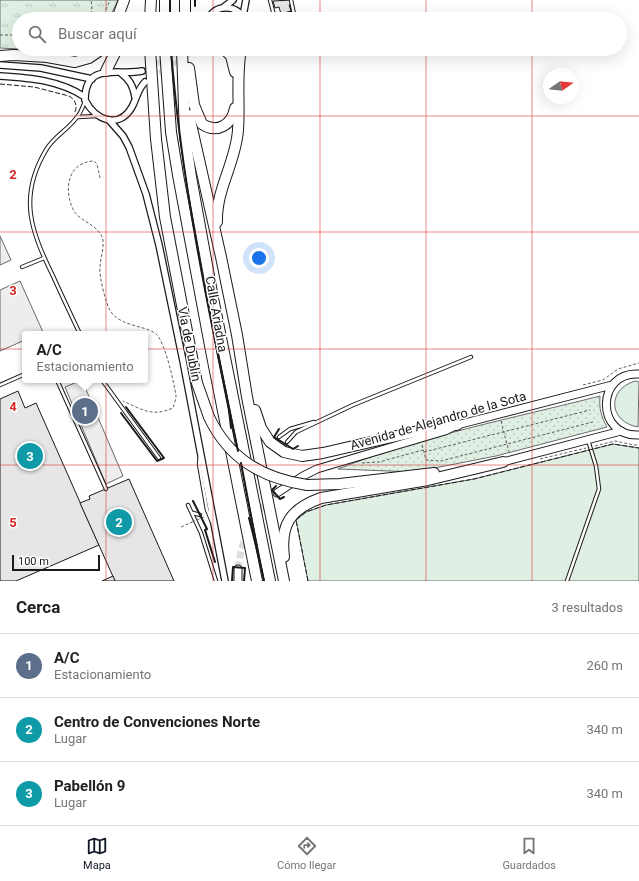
<!DOCTYPE html>
<html lang="es">
<meta charset="utf-8">
<style>
:root{--surface:#fff;--page:#f6f6f6;--text:#202124;--muted:#757577;--line:#e0e0e0;--accent:#111827}
body{margin:0;font-family:Roboto,sans-serif;background:var(--page);color:var(--text)}
.compass{position:absolute;left:543px;top:68px;width:36px;height:36px;border-radius:50%;background:var(--surface);box-shadow:0 4px 16px #0002;rotate:76deg}
.scale{position:absolute;left:12px;bottom:10px;width:88px;box-sizing:border-box;padding-left:4px;border:2px solid #1a1a1a;border-top:0;font-size:11px;line-height:14px;white-space:nowrap;color:#1a1a1a;-webkit-text-stroke:3px #fff;paint-order:stroke}
.you{position:absolute;left:259px;top:258px;width:14px;height:14px;margin:-10px;border:3px solid #fff;border-radius:50%;background:#1a73e8;box-shadow:0 0 0 6px #1a73e833}
.badge{display:grid;place-items:center;width:26px;height:26px;border-radius:50%;background:var(--accent);color:#fff;font-size:13px;font-weight:700}
.pin{position:absolute;translate:-50% -50%;border:2px solid #fff;box-shadow:0 1px 4px #0006}
.popup{position:absolute;left:22px;top:331px;width:126px;height:52px;box-sizing:border-box;display:grid;place-content:center;border-radius:4px;background:var(--surface);filter:drop-shadow(0 1px 3px #0005);font-size:13px;white-space:nowrap;color:var(--muted)}
.popup b{font-size:15px;color:var(--text)}
.popup::after{content:'';position:absolute;left:50%;top:100%;margin-left:-8px;border:8px solid transparent;border-top-color:var(--surface)}
.list{margin:0;padding:0;list-style:none}
h2{display:flex;justify-content:space-between;align-items:center;height:52px;margin:0;padding:0 16px;font-size:17px}
h2 small{font-size:13px;font-weight:400;color:var(--muted)}
.list li{display:grid;grid-template-columns:26px 1fr auto;gap:12px;align-items:center;box-sizing:border-box;height:64px;padding:0 16px;border-top:1px solid var(--line)}
.list b{display:block;font-size:15px;white-space:nowrap}
.list p{margin:0;font-size:13px;white-space:nowrap;color:var(--muted)}
.list em{font-size:13px;font-style:normal;color:var(--muted)}
.icon{flex:none;width:22px;height:22px;fill:none;stroke:currentColor;stroke-width:2;stroke-linecap:round;stroke-linejoin:round}
.map{position:relative;flex:none;width:639px;height:581px;overflow:hidden}
.search{position:absolute;background:var(--surface);box-shadow:0 4px 16px #0002;left:12px;right:12px;top:12px;height:44px;display:flex;align-items:center;gap:10px;box-sizing:border-box;padding:0 14px;border-radius:22px;color:var(--muted);font-size:15px}
.sheet{height:244px;background:var(--surface)}
nav{display:flex;justify-content:space-around;align-items:center;box-sizing:border-box;height:56px;border-top:1px solid var(--line);background:var(--surface);font-size:11px;color:var(--muted)}
nav a{display:grid;justify-items:center;gap:2px}
nav .on{color:var(--accent)}
.map>svg:first-child{display:block}
</style>
<div class="map">
<svg width="639" height="581" viewBox="0 0 639 581">
<defs>
<pattern id="grass-dots" width="8" height="8" patternUnits="userSpaceOnUse"><rect width="8" height="8" fill="#e0efe3"/><path d="M2 2h.1M6 6h.1" fill="none" stroke="#c0ccc2" stroke-width="1.8" stroke-linecap="round"/></pattern>
<pattern id="park-tufts" width="24" height="20" patternUnits="userSpaceOnUse"><rect width="24" height="20" fill="#e0efe3"/><path d="M3 7l-1-3M5 7V3M7 7l1-3M15 17l-1-3M17 17v-4M19 17l1-3" fill="none" stroke="#c0ccc2"/></pattern>
</defs>
<rect width="100%" height="100%" fill="#fff"/>
<path fill="url(#grass-dots)" stroke="#6a6a6a" d="M 600,396 C 599,409 601,416 607,427 L 496,456 L 414,472 L 338,469 C 421,436 514,418 600,396 Z"/>
<g fill="url(#park-tufts)" stroke="#6a6a6a">
<path d="M 0,0 L 118,0 L 109,19 L 19,19 L 19,49 L 0,48 Z"/>
<path d="M 27,49 L 88,49 L 82,52 Z"/>
</g>
<g fill="#e0efe3" stroke="#6a6a6a">
<path d="M 635,381 L 639,382 L 638,427 C 609,422 606,390 635,381 Z"/>
<path d="M 613,444 L 639,448 L 639,581 L 308,581 L 296,520 L 306,512 L 326,505 L 474,479 Z"/>
</g>
<g fill="#ededed" stroke="#6a6a6a">
<path d="M 0,236 L 11,260 L 0,265 Z"/>
<path d="M 20,281 L 43,332 L 25,334 L 25,340 L 0,351 L 0,290 Z"/>
<path d="M 82,380 L 123,476 L 106,484 L 65,387 Z"/>
</g>
<g fill="#e6e6e6" stroke="#1a1a1a">
<path d="M 292,0 L 293,4 L 289,5 L 291,11 L 281,14 L 279,7 L 275,8 L 273,1 Z"/>
<path d="M 292,11 L 294,19 L 279,19 L 278,15 Z"/>
<path d="M 18,391 L 25,408 L 36,403 L 99,545 L 16,581 L 0,581 L 0,399 Z"/>
<path d="M 129,479 L 174,581 L 115,581 L 80,503 L 90,499 L 89,496 Z"/>
<path d="M 113,576 L 115,581 L 102,581 Z"/>
</g>
<g fill="none" stroke-linecap="round" stroke-linejoin="round">
<g stroke="#ddd" stroke-width="5.5" stroke-dasharray="5.5 3" stroke-linecap="butt">
<path d="M 142,71 L 171,57 L 183,49"/>
<path d="M 152,78 L 196,49"/>
</g>
<path stroke="#ddd" stroke-width="7" stroke-dasharray="7 3.5" stroke-linecap="butt" d="M 238,569 C 242,538 252,513 277,493"/>
<defs>
<g id="lane">
<path d="M 270,0 L 275,19"/>
<path d="M 291,0 L 295,19"/>
<path d="M 78,117 L 96,116"/>
<path d="M 22,267 L 44,258"/>
<path d="M 80,334 C 71,315 62,296 53,276 C 31,231 18,197 46,150 C 54,136 68,130 77,117 C 81,113 83,106 85,101"/>
<path d="M 57,380 L 106,489"/>
<path d="M 102,380 L 159,458"/>
<path d="M 0,385 L 25,374"/>
<path d="M 279,437 L 290,429 L 314,422"/>
<path d="M 287,442 L 296,432 L 353,405 L 471,357"/>
<path d="M 200,456 L 199,464 L 207,510 L 212,522"/>
<path d="M 188,505 L 201,533 L 216,581"/>
<path d="M 193,513 L 200,515"/>
<path d="M 567,581 L 599,489 L 596,466 L 588,440"/>
</g>
<g id="street">
<path d="M 224,7 L 233,0"/>
<path d="M 243,16 L 246,0"/>
<path d="M 208,19 C 216,4 236,4 244,19"/>
<path d="M 196,49 L 197,49"/>
<path d="M 0,65 L 41,68 L 92,79"/>
<path d="M 142,71 C 119,76 85,61 85,100 C 95,120 119,130 132,107 C 137,98 137,90 145,82"/>
<path d="M 121,73 C 130,80 133,86 135,97"/>
<path d="M 0,76 C 31,78 59,80 85,97"/>
<path d="M 109,120 L 123,136 L 129,147 L 146,194 L 159,245 L 183,361 L 225,581"/>
</g>
<g id="secondary">
<path d="M 639,374 C 596,371 595,437 639,435"/>
<path d="M 503,462 L 621,431"/>
<path d="M 277,493 L 303,476 L 317,469 L 445,431 L 457,425 L 612,385"/>
<path d="M 238,581 L 238,569"/>
</g>
<g id="highway">
<path d="M 185,0 L 185,19"/>
<path d="M 117,19 L 124,0"/>
<path d="M 150,19 L 151,0"/>
<path d="M 165,19 L 165,0"/>
<path d="M 150,49 L 156,139 L 165,217 L 197,383 L 209,417"/>
<path d="M 165,49 L 171,132 L 178,175 L 211,351 L 257,581"/>
<path d="M 182,49 L 185,136 L 191,177 L 213,298 L 270,581"/>
<path d="M 224,49 L 231,56 L 235,72"/>
<path d="M 0,56 L 14,55 L 47,57 L 75,62 L 89,58 L 102,49"/>
<path d="M 189,68 L 194,105 L 202,124 C 217,134 232,125 235,108"/>
<path d="M 106,71 L 117,49"/>
<path d="M 189,115 L 221,257 L 237,335 L 247,397 L 284,581"/>
<path d="M 217,222 C 216,189 236,162 238,130 C 240,103 236,76 241,49"/>
<path d="M 255,410 L 261,428 L 270,442 L 284,452 L 302,456 L 323,453 L 444,425 L 457,425"/>
<path d="M 307,485 L 340,484 L 434,473"/>
<path d="M 284,557 C 280,525 290,509 321,498 L 428,480 L 503,462"/>
</g>
</defs>
<use href="#lane" stroke="#1a1a1a" stroke-width="4.5"/>
<use href="#street" stroke="#1a1a1a" stroke-width="8"/>
<use href="#secondary" stroke="#1a1a1a" stroke-width="9"/>
<use href="#highway" stroke="#1a1a1a" stroke-width="12"/>
<g stroke="#5f5f5f" stroke-width="1" stroke-dasharray="3 2" stroke-linecap="butt">
<path d="M 90,19 L 92,7 L 91,0"/>
<path d="M 102,19 L 110,0"/>
<path d="M 0,35 L 19,35"/>
<path d="M 100,178 L 97,164 L 94,161 C 67,162 63,191 74,211 C 80,222 102,226 103,241 C 104,249 100,259 100,268 C 99,276 106,305 111,312 C 121,326 142,325 155,333 C 165,340 174,383 176,396 C 176,400 174,404 173,408 C 152,417 143,410 123,401"/>
<path d="M 583,385 L 603,380 L 618,369 L 639,363"/>
<path d="M 501,421 L 509,452"/>
<path d="M 422,445 L 426,460 L 441,461 L 593,422"/>
<path d="M 595,446 L 615,441 L 634,445 L 639,445"/>
<path d="M 424,452 L 590,410"/>
<path d="M 540,459 L 586,448"/>
<path d="M 362,463 L 379,462 L 423,450"/>
<path d="M 181,527 L 192,522"/>
</g>
<use href="#lane" stroke="#fff" stroke-width="2.5"/>
<use href="#street" stroke="#fff" stroke-width="5.5"/>
<use href="#secondary" stroke="#fff" stroke-width="7"/>
<use href="#highway" stroke="#fff" stroke-width="10"/>
<defs>
<path id="highway-bridge" d="M 209,417 C 229,459 262,478 307,485"/>
</defs>
<use href="#highway-bridge" stroke="#1a1a1a" stroke-width="12" stroke-linecap="butt"/>
<path stroke="#5f5f5f" stroke-width="1" stroke-dasharray="3 2" stroke-linecap="butt" d="M 192,522 L 204,517"/>
<use href="#highway-bridge" stroke="#fff" stroke-width="10"/>
<g stroke="#1a1a1a" stroke-width="1" stroke-dasharray="5 2" stroke-linecap="butt">
<path d="M 0,84 L 34,87 L 69,96 C 76,100 78,107 74,114"/>
<path d="M 308,581 L 296,520 L 306,512 L 326,505 L 474,479 L 613,444 L 639,448"/>
</g>
<g stroke="#1a1a1a" stroke-width="2">
<path d="M 170,0 L 170,19"/>
<path d="M 195,6 L 195,0"/>
<path d="M 171,49 C 181,184 210,318 238,451"/>
<path d="M 229,410 L 231,428"/>
<path d="M 121,413 L 157,461 L 164,458 L 126,407"/>
<path d="M 279,429 L 274,437 L 293,449 L 298,446"/>
<path d="M 241,463 L 259,558 L 249,518"/>
<path d="M 276,486 L 272,490 L 280,499 L 284,497"/>
<path d="M 193,501 L 207,529 L 205,530 L 215,562"/>
<path d="M 259,558 L 264,581"/>
<path d="M 232,581 L 233,567 L 245,568 L 244,581"/>
</g>
</g>
<path fill="none" stroke="#d62828" stroke-width="1" stroke-opacity="0.55" d="M 106,0 L 106,19M 213,0 L 213,19M 320,0 L 320,19M 426,0 L 426,19M 532,0 L 532,19M 106,49 L 106,581M 213,49 L 213,581M 320,49 L 320,581M 426,49 L 426,581M 532,49 L 532,581M 0,116 L 639,116M 0,232 L 639,232M 0,349 L 639,349M 0,465 L 639,465"/>
<g text-anchor="middle" stroke-width="3" stroke-linejoin="round" paint-order="stroke">
<g font-size="13" fill="#1a1a1a" stroke="#fff">
<text transform="translate(217 314) rotate(80)" y="5">Calle Ariadna</text>
<text transform="translate(190 344) rotate(79)" y="5">Vía de Dublín</text>
<text transform="translate(438 420) rotate(-16)" y="5">Avenida de Alejandro de la Sota</text>
</g>
</g>
<g font-size="13" text-anchor="middle" font-weight="bold" fill="#d62828" stroke="#fff" stroke-width="3" stroke-linejoin="round" paint-order="stroke">
<text x="13" y="179">2</text>
<text x="13" y="295">3</text>
<text x="13" y="411">4</text>
<text x="13" y="527">5</text>
</g>
</svg>
<svg class="compass" viewBox="-18 -18 36 36"><path d="M0-13l5 13h-10z" fill="#e53935"/><path d="M0 13l5-13h-10z" fill="#757577"/></svg>
<div class="scale">100 m</div>
<div class="you"></div>
<div class="pin badge" style="left:85px;top:411px;background:#5c6f8a">1</div>
<div class="popup"><b>A/C</b>Estacionamiento</div>
<div class="pin badge" style="left:119px;top:522px;background:#0f9aa8">2</div>
<div class="pin badge" style="left:30px;top:456px;background:#0f9aa8">3</div>
<div class="search"><svg class="icon" aria-label="search" viewBox="0 0 24 24"><circle cx="10" cy="10" r="6"/><path d="M15 15l6 6"/></svg>Buscar aquí</div>
</div>
<section class="sheet">
<h2>Cerca<small>3 resultados</small></h2>
<ul class="list">
<li><span class="badge" style="background:#5c6f8a">1</span><div><b>A/C</b><p>Estacionamiento</p></div><em>260 m</em></li>
<li><span class="badge" style="background:#0f9aa8">2</span><div><b>Centro de Convenciones Norte</b><p>Lugar</p></div><em>340 m</em></li>
<li><span class="badge" style="background:#0f9aa8">3</span><div><b>Pabellón 9</b><p>Lugar</p></div><em>340 m</em></li>
</ul>
</section>
<nav>
<a class="on"><svg class="icon" aria-label="map" viewBox="0 0 24 24"><path d="M3 6l6-2 6 2 6-2v14l-6 2-6-2-6 2zM9 4v14M15 6v14"/></svg>Mapa</a>
<a><svg class="icon" aria-label="directions" viewBox="0 0 24 24"><path d="M12 3l9 9-9 9-9-9zM9 14v-3h6M13 9l2 2-2 2"/></svg>Cómo llegar</a>
<a><svg class="icon" aria-label="saved" viewBox="0 0 24 24"><path d="M7 4h10v16l-5-4-5 4z"/></svg>Guardados</a>
</nav>
